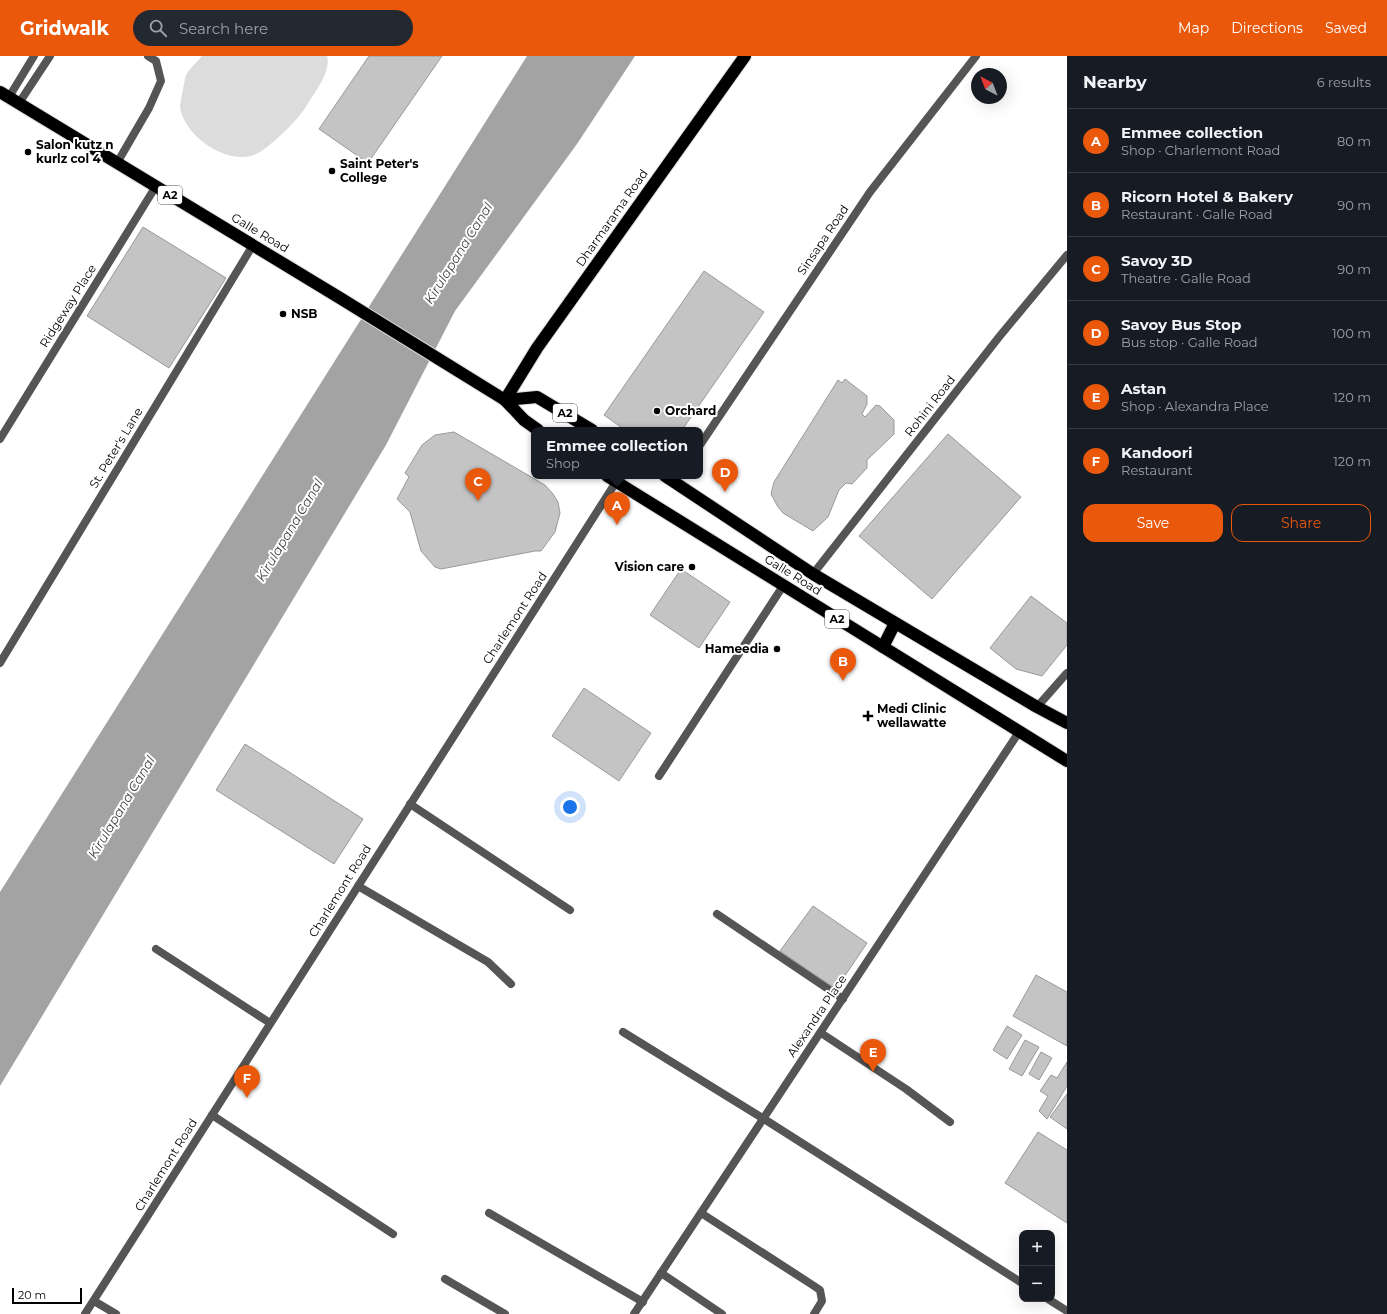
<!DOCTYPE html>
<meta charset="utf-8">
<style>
:root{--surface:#171b24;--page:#242831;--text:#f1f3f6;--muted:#9ea1a6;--line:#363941;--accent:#ea580c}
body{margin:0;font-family:Montserrat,sans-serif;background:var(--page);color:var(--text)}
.controls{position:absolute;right:12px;bottom:12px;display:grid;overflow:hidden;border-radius:8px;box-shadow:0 4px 16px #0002}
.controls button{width:36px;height:36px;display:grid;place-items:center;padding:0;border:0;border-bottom:1px solid var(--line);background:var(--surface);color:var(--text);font:20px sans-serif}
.compass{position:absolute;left:971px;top:12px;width:36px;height:36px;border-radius:50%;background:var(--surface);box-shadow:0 4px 16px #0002;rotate:318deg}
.scale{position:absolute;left:12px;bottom:10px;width:70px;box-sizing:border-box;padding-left:4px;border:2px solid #000;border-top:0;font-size:11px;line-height:14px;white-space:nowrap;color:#000;-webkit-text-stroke:3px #fff;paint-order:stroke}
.you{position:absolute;left:570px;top:751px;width:14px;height:14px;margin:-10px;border:3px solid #fff;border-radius:50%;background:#1a73e8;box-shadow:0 0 0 6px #1a73e833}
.badge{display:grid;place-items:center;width:26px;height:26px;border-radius:50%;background:var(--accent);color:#fff;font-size:13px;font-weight:700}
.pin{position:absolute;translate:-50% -33px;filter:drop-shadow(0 1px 2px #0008)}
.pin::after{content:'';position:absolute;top:21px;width:14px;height:12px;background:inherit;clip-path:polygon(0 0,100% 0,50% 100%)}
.popup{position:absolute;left:531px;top:371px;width:172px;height:52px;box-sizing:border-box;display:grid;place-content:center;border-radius:8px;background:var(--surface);filter:drop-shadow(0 1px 3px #0005);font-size:13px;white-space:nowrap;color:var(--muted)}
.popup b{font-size:15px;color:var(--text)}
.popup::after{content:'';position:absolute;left:50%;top:100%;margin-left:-8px;border:8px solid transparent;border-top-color:var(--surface)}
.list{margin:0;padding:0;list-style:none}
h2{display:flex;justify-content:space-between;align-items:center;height:52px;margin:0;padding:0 16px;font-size:17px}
h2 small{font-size:13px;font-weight:400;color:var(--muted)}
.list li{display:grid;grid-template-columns:26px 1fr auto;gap:12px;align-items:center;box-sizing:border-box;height:64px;padding:0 16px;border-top:1px solid var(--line)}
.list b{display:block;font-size:15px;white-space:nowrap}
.list p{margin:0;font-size:13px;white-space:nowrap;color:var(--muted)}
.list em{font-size:13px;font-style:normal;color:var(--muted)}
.actions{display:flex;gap:8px;padding:12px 16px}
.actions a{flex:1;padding:9px 0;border:1px solid var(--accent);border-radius:12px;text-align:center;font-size:14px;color:var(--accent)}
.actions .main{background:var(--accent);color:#fff}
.icon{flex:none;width:22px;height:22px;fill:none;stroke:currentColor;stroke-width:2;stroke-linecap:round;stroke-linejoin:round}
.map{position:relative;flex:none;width:1067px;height:1258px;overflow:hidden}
header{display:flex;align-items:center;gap:24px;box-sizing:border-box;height:56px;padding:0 20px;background:var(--accent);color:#fff}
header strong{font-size:19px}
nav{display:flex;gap:22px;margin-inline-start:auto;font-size:14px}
.search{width:280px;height:36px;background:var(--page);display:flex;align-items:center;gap:10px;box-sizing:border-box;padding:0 14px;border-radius:22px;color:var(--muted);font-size:15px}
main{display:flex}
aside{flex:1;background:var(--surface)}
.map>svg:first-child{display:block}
</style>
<header>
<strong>Gridwalk</strong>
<div class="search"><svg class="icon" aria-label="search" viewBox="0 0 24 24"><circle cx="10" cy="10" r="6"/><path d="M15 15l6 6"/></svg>Search here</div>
<nav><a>Map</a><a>Directions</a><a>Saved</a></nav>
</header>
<main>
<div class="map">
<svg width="1067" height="1258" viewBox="0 0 1067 1258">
<rect width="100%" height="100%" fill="#fff"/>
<path fill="#dcdcdc" d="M 202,0 L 327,0 C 331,13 319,31 312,41 C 308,47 304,54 300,59 C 291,70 267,94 254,99 C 226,109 184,80 180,51 C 180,49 185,21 186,19 C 190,12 197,6 202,0 Z"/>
<path fill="#a3a3a3" d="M 527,0 L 635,0 L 577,88 L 455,255 L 386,389 L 0,1030 L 0,836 Z"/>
<g fill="#c4c4c4" stroke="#999">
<path d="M 369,0 L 442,0 L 368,107 L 319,73 Z"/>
<path d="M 143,171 L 226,222 L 169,312 L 87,260 Z"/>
<path d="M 704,215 L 764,256 L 682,374 L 625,374 L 604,359 Z"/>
<path d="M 845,323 L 867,340 L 867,348 L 862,358 L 865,361 L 876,349 L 880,350 L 894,364 L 894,378 L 867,404 L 867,412 L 852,428 L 846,427 L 839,434 L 828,461 L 813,475 L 783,457 L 778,451 L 771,438 L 774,426 L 838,324 L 842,327 Z"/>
<path d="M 454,376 L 545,429 L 553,438 L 558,446 L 560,457 L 555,476 L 541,495 L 535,495 L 441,513 L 435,511 L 421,495 L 410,456 L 397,443 L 409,421 L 405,417 L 422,389 L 435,379 Z"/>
<path d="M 948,378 L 1021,441 L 932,543 L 859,480 Z"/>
<path d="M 681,513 L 730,546 L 699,592 L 650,559 Z"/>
<path d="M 1031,540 L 1067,567 L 1067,589 L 1042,620 L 1016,613 L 990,592 Z"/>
<path d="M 584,632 L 651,677 L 619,725 L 552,680 Z"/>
<path d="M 245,688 L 363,763 L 334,808 L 216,734 Z"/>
<path d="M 813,850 L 867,887 L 836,933 L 780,895 Z"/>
<path d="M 1036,919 L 1067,936 L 1067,990 L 1013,960 Z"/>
<path d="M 1007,970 L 1022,979 L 1007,1003 L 993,994 Z"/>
<path d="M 1025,984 L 1039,991 L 1022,1020 L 1009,1013 Z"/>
<path d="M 1041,996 L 1052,1002 L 1039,1024 L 1029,1018 Z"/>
<path d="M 1067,1006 L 1067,1030 L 1047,1063 L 1039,1055 L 1048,1040 L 1040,1035 L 1051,1019 L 1057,1022 Z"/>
<path d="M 1067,1038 L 1067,1073 L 1050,1061 Z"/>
<path d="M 1038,1076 L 1067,1094 L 1067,1167 L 1005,1127 Z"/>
</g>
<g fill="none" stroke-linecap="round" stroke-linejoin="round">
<defs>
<g id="highway">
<path d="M 0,36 L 340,242 L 505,344 L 524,364 L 538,374"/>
<path d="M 505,344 L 537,292 L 745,0"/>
<path d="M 505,344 L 537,341 L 592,374"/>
<path d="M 607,420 L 1067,705"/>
<path d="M 665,420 L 813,518 L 1037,651 L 1067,667"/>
<path d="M 883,591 L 895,567"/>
</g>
</defs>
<use href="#highway" stroke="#dbdbdb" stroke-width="14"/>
<g stroke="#555" stroke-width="8">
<path d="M 19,47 L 50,0"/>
<path d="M 117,107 L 149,52 L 161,25 L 156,5 L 148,0"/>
<path d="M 659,720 L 783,530"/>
<path d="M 489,1157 L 643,1246"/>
<path d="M 445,1223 L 505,1258"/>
</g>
<g stroke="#555" stroke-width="8">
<path d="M 9,41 L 34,0"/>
<path d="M 0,383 L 156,130"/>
<path d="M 700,389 L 870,136 L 976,0"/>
<path d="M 813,518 L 999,281 L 1067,199"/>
<path d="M 0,607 L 253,189"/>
<path d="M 1037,651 L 1067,617"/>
<path d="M 410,748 L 570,854"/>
<path d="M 358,830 L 488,906 L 511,928"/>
<path d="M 717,858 L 843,943"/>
<path d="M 156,893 L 270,967"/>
<path d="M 623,976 L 764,1063 L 1022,1227"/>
<path d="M 821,977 L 906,1033 L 950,1066"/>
<path d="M 212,1059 L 393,1178"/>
<path d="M 701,1157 L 811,1228 L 820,1234 L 822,1245 L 814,1258"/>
<path d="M 661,1217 L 722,1258"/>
<path d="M 1048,1243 L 1067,1255"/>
<path d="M 94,1245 L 116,1258"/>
<path d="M 85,1258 L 616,426"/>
<path d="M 634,1258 L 1019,676"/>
</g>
<use href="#highway" stroke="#000" stroke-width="12"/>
</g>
<g fill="#000" stroke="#fff" stroke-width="1.5">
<circle cx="28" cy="96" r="4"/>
<circle cx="332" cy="115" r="4"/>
<circle cx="283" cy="258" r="4"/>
<circle cx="657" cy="355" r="4"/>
<circle cx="692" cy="511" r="4"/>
<circle cx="777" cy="593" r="4"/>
<path d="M866 654h4v4h4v4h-4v4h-4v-4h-4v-4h4z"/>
</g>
<g text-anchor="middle" stroke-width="4" stroke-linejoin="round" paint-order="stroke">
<g fill="#fff" stroke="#4c4c4c" stroke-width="1">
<rect x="158" y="130" width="24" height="18" rx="3"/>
<rect x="553" y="348" width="24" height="18" rx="3"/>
<rect x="825" y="554" width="24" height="18" rx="3"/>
</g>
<g font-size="11" font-weight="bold" fill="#000">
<text x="170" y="143">A2</text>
<text x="565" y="361">A2</text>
<text x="837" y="567">A2</text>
</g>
<g font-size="12" font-weight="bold" fill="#000" stroke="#fff" text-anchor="start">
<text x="36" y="93">Salon kutz n<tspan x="36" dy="14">kurlz col 4</tspan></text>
<text x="340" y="112">Saint Peter's<tspan x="340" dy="14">College</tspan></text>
<text x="291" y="262">NSB</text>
<text x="665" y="359">Orchard</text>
<text x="684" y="515" text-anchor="end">Vision care</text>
<text x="769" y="597" text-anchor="end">Hameedia</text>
<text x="877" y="657">Medi Clinic<tspan x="877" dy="14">wellawatte</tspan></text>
</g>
<g font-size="12" fill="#000" stroke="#fff">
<text transform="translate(612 162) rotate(-55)" y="4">Dharmarama Road</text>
<text transform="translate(260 177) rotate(31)" y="4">Galle Road</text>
<text transform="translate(823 184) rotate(-56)" y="4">Sinsapa Road</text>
<text transform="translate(68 250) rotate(-58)" y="4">Ridgeway Place</text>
<text transform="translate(930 350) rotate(-52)" y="4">Rohini Road</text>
<text transform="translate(116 392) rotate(-59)" y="4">St. Peter's Lane</text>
<text transform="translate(793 519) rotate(32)" y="4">Galle Road</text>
<text transform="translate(515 562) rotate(-57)" y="4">Charlemont Road</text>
<text transform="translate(340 835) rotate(-58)" y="4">Charlemont Road</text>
<text transform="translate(817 960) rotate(-56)" y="4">Alexandra Place</text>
<text transform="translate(166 1109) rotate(-58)" y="4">Charlemont Road</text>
</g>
<g font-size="13" font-style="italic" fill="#444" stroke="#fff">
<text transform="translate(458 197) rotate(-58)" y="5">Kirulapana Canal</text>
<text transform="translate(289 474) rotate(-59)" y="5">Kirulapana Canal</text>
<text transform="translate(121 751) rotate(-59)" y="5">Kirulapana Canal</text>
</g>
</g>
</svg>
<div class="controls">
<button>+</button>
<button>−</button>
</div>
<svg class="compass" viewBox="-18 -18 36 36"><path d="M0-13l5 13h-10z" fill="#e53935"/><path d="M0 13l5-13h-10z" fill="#9ea1a6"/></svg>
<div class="scale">20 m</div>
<div class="you"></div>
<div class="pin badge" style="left:617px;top:469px">A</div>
<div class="popup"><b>Emmee collection</b>Shop</div>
<div class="pin badge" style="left:843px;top:625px">B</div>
<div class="pin badge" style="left:478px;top:445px">C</div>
<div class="pin badge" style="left:725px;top:436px">D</div>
<div class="pin badge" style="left:873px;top:1016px">E</div>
<div class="pin badge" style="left:247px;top:1042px">F</div>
</div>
<aside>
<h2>Nearby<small>6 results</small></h2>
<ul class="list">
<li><span class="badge">A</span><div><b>Emmee collection</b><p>Shop · Charlemont Road</p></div><em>80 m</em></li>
<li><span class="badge">B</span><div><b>Ricorn Hotel &amp; Bakery</b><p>Restaurant · Galle Road</p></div><em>90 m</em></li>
<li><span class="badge">C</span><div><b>Savoy 3D</b><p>Theatre · Galle Road</p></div><em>90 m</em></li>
<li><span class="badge">D</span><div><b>Savoy Bus Stop</b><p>Bus stop · Galle Road</p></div><em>100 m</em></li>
<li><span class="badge">E</span><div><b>Astan</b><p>Shop · Alexandra Place</p></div><em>120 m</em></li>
<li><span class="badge">F</span><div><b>Kandoori</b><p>Restaurant</p></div><em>120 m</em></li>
</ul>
<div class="actions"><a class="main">Save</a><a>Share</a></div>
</aside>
</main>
